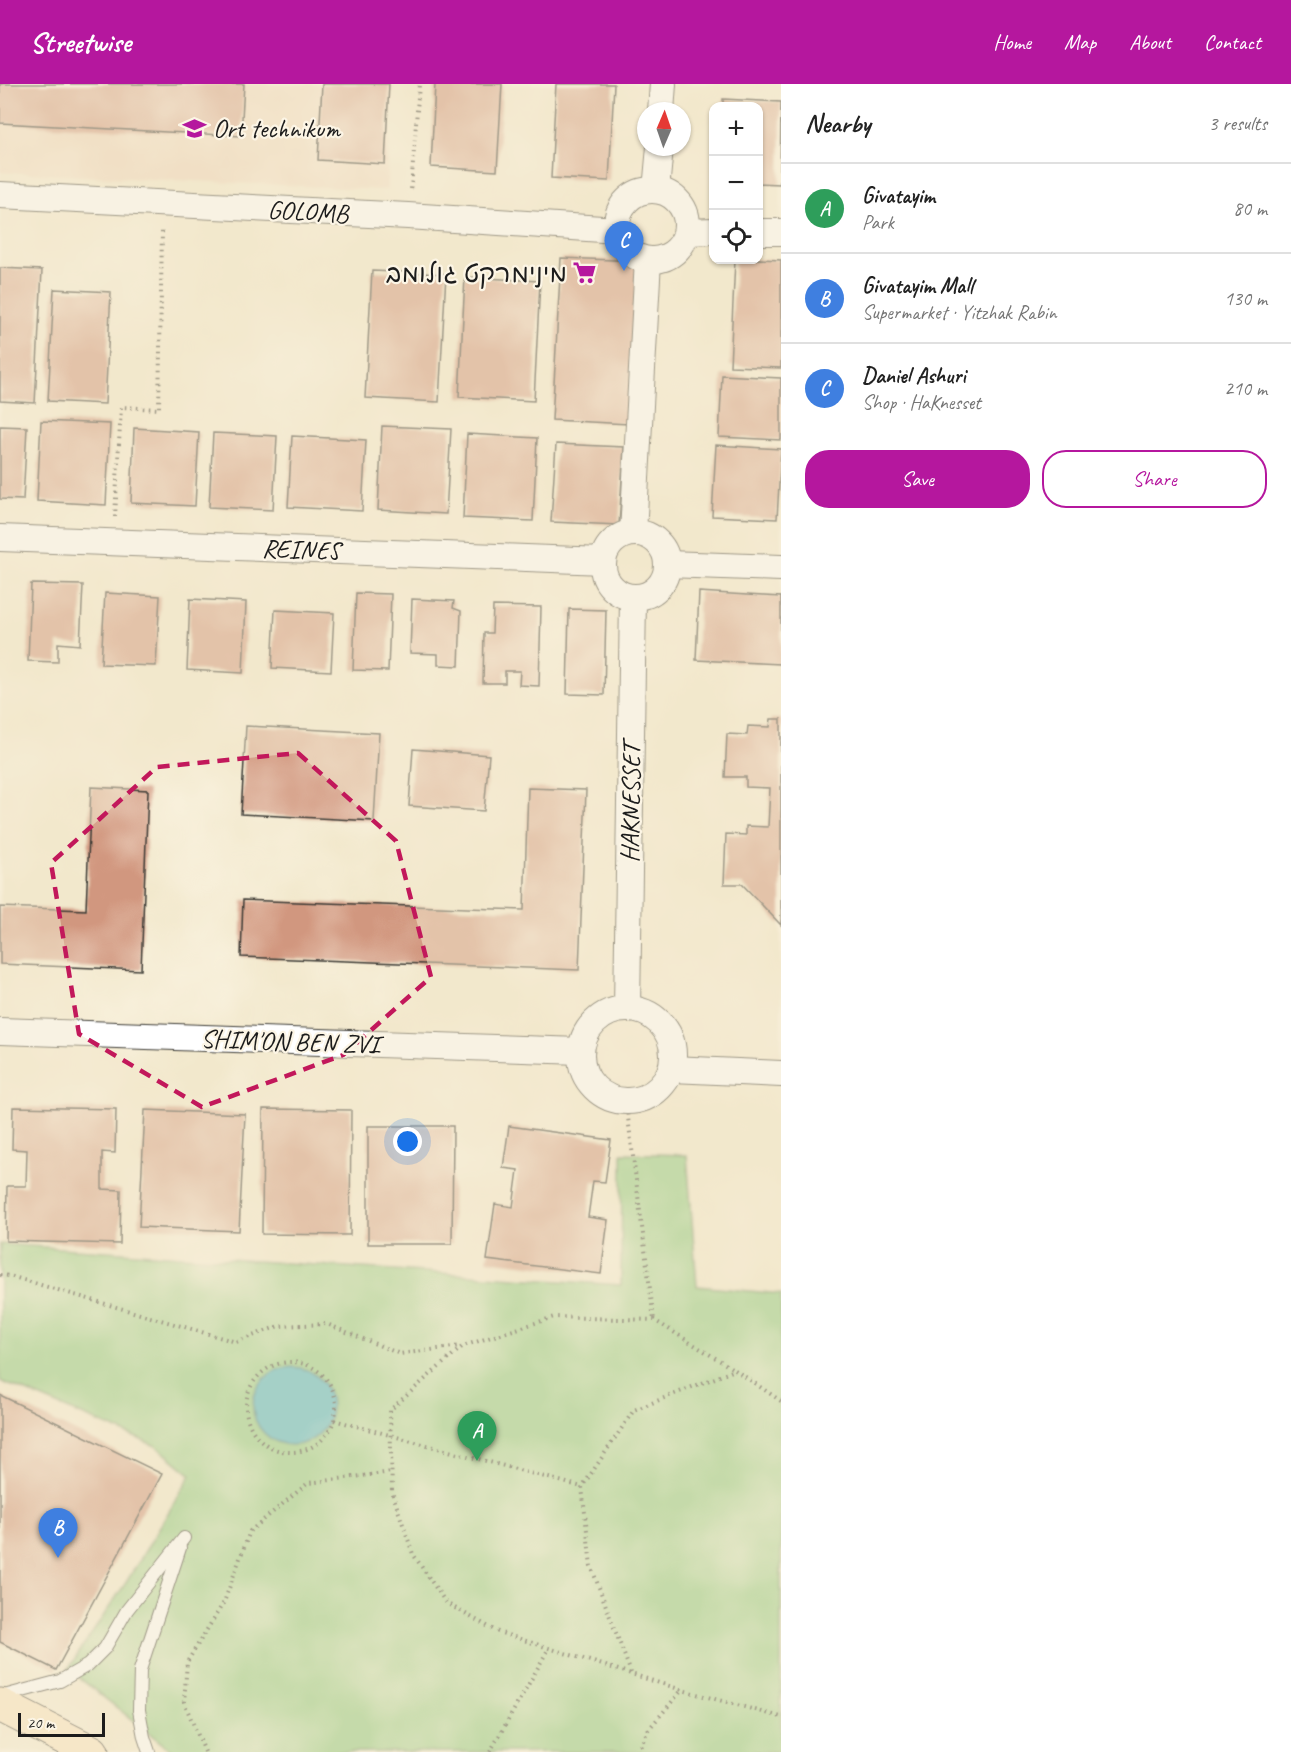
<!DOCTYPE html>
<meta charset="utf-8">
<style>
:root{--surface:#fff;--page:#f6f6f6;--text:#222;--muted:#767676;--line:#e0e0e0;--accent:#b5179e}
body{margin:0;font-family:Caveat,"Playpen Sans Hebrew",sans-serif;background:var(--page);color:var(--text)}
.controls{position:absolute;right:18px;top:18px;display:grid;overflow:hidden;border-radius:12px;box-shadow:0 2px 4px #0004}
.controls button{width:54px;height:54px;display:grid;place-items:center;padding:0;border:0;border-bottom:2px solid var(--line);background:var(--surface);color:var(--text);font:30px sans-serif}
.compass{position:absolute;left:637px;top:18px;width:54px;height:54px;border-radius:50%;background:var(--surface);box-shadow:0 2px 4px #0004;rotate:2deg}
.scale{position:absolute;left:18px;bottom:15px;width:87px;box-sizing:border-box;padding-left:6px;border:3px solid #1c1c1c;border-top:0;font-size:16px;line-height:21px;white-space:nowrap;color:#1c1c1c;-webkit-text-stroke:4px #fcf5e5;paint-order:stroke}
.you{position:absolute;left:408px;top:1058px;width:21px;height:21px;margin:-15px;border:4px solid #fff;border-radius:50%;background:#1a73e8;box-shadow:0 0 0 9px #1a73e833}
.badge{display:grid;place-items:center;width:39px;height:39px;border-radius:50%;background:var(--accent);color:#fff;font-size:20px;font-weight:700}
.pin{position:absolute;translate:-50% -50px;filter:drop-shadow(0 2px 3px #0008)}
.pin::after{content:'';position:absolute;top:32px;width:21px;height:18px;background:inherit;clip-path:polygon(0 0,100% 0,50% 100%)}
.list{margin:0;padding:0;list-style:none}
h2{display:flex;justify-content:space-between;align-items:center;height:78px;margin:0;padding:0 24px;font-size:26px}
h2 small{font-size:20px;font-weight:400;color:var(--muted)}
.list li{display:grid;grid-template-columns:39px 1fr auto;gap:18px;align-items:center;box-sizing:border-box;height:90px;padding:0 24px;border-top:2px solid var(--line)}
.list b{display:block;font-size:22px;white-space:nowrap}
.list p{margin:0;font-size:20px;white-space:nowrap;color:var(--muted)}
.list em{font-size:20px;font-style:normal;color:var(--muted)}
.actions{display:flex;gap:12px;padding:18px 24px}
.actions a{flex:1;padding:14px 0;border:2px solid var(--accent);border-radius:24px;text-align:center;font-size:21px;color:var(--accent)}
.actions .main{background:var(--accent);color:#fff}
.icon{flex:none;width:33px;height:33px;fill:none;stroke:currentColor;stroke-width:2;stroke-linecap:round;stroke-linejoin:round}
.map{position:relative;flex:none;width:781px;height:1668px;overflow:hidden}
header{display:flex;align-items:center;gap:36px;box-sizing:border-box;height:84px;padding:0 30px;background:var(--accent);color:#fff}
header strong{font-size:28px}
nav{display:flex;gap:33px;margin-inline-start:auto;font-size:21px}
main{display:flex}
aside{flex:1;background:var(--surface)}
.map>svg:first-child{display:block}
</style>
<header>
<strong>Streetwise</strong>
<nav><a>Home</a><a>Map</a><a>About</a><a>Contact</a></nav>
</header>
<main>
<div class="map">
<svg width="781" height="1668" viewBox="0 0 781 1668">
<rect width="100%" height="100%" fill="#fcf5e5"/>
<filter id="ink" filterUnits="userSpaceOnUse"><feTurbulence type="fractalNoise" baseFrequency=".0167" numOctaves="2"/><feDisplacementMap in="SourceGraphic" scale="12" xChannelSelector="R" yChannelSelector="G"/><feConvolveMatrix kernelMatrix="1 2 1 2 8 2 1 2 1" color-interpolation-filters="sRGB"/></filter>
<filter id="wash" filterUnits="userSpaceOnUse"><feTurbulence type="fractalNoise" baseFrequency=".008" numOctaves="4" result="noise"/><feDisplacementMap in="SourceGraphic" scale="24" xChannelSelector="R" yChannelSelector="G"/><feGaussianBlur stdDeviation="1.35" result="paint"/><feColorMatrix in="noise" values="0 0 0 0 0 0 0 0 0 0 0 0 0 0 0 0 0 1.4 0 .05"/><feComposite in="paint" operator="in"/></filter>
<g filter="url(#wash)">
<rect width="100%" height="100%" fill="#f2e8cc"/>
<path fill="#efd6bc" d="M 0,0 L 393,0 L 387,106 L 0,88 Z"/>
<path fill="#8fcb80" stroke="#56744e" stroke-width="1.5" d="M 622,1069 L 687,1071 L 697,1202 L 781,1210 L 781,1668 L 173,1668 L 68,1585 L 127,1497 L 191,1391 L 156,1362 L 0,1297 L 0,1160 L 621,1201 Z"/>
<circle fill="#47b4c2" stroke="#32686f" stroke-width="1.5" cx="292" cy="1322" r="39"/>
<g id="blocks">
<g fill="#d1977f">
<path d="M 0,0 L 244,0 L 241,52 L 0,39 Z"/>
<path d="M 322,0 L 389,0 L 385,80 L 318,76 Z"/>
<path d="M 435,0 L 502,0 L 497,87 L 431,83 Z"/>
<path d="M 556,0 L 614,0 L 609,97 L 551,94 Z"/>
<path d="M 723,15 L 781,18 L 780,100 L 758,99 L 758,22 L 723,22 Z"/>
<path d="M 561,174 L 638,177 L 629,340 L 552,336 Z"/>
<path d="M 758,175 L 781,176 L 781,284 L 730,282 L 735,176 Z"/>
<path d="M 0,184 L 42,186 L 35,319 L 0,317 Z"/>
<path d="M 372,187 L 446,190 L 439,318 L 365,314 Z"/>
<path d="M 465,193 L 540,197 L 534,317 L 459,313 Z"/>
<path d="M 54,205 L 111,208 L 105,320 L 48,317 Z"/>
<path d="M 722,291 L 781,294 L 781,356 L 719,353 Z"/>
<path d="M 41,337 L 110,340 L 106,421 L 37,417 Z"/>
<path d="M 0,342 L 27,343 L 23,416 L 0,415 Z"/>
<path d="M 382,342 L 451,345 L 446,430 L 378,426 Z"/>
<path d="M 134,344 L 199,348 L 195,422 L 131,419 Z"/>
<path d="M 213,349 L 277,352 L 273,426 L 209,423 Z"/>
<path d="M 467,350 L 537,354 L 533,437 L 463,434 Z"/>
<path d="M 292,352 L 366,356 L 362,427 L 288,423 Z"/>
<path d="M 556,360 L 624,363 L 619,441 L 551,438 Z"/>
<path d="M 716,361 L 781,365 L 777,435 L 712,432 Z"/>
<path d="M 31,500 L 83,501 L 80,561 L 58,559 L 58,578 L 28,577 Z"/>
<path d="M 699,508 L 781,513 L 781,580 L 696,576 Z"/>
<path d="M 105,509 L 160,512 L 156,582 L 101,580 Z"/>
<path d="M 356,509 L 391,510 L 388,587 L 353,586 Z"/>
<path d="M 190,515 L 246,518 L 243,589 L 187,586 Z"/>
<path d="M 412,515 L 454,517 L 453,524 L 461,527 L 459,582 L 438,581 L 438,570 L 410,569 Z"/>
<path d="M 493,522 L 541,523 L 539,602 L 519,601 L 520,587 L 505,587 L 505,599 L 483,599 L 484,549 L 492,549 Z"/>
<path d="M 569,525 L 606,526 L 604,611 L 567,610 Z"/>
<path d="M 275,526 L 334,529 L 331,587 L 272,584 Z"/>
<path d="M 771,635 L 781,635 L 781,841 L 742,800 L 724,800 L 726,750 L 746,751 L 746,742 L 768,743 L 770,704 L 746,703 L 746,693 L 725,693 L 727,650 L 747,651 L 748,642 L 770,643 Z"/>
<path d="M 246,642 L 379,649 L 374,737 L 241,730 Z"/>
<path d="M 413,665 L 489,671 L 484,727 L 409,722 Z"/>
<path d="M 91,703 L 148,706 L 141,886 L 0,880 L 0,823 L 86,826 Z"/>
<path d="M 528,704 L 586,706 L 579,886 L 241,873 L 243,816 L 524,826 Z"/>
<path d="M 13,1023 L 116,1025 L 115,1069 L 102,1068 L 102,1105 L 121,1106 L 120,1160 L 6,1157 L 7,1102 L 26,1102 L 27,1066 L 12,1065 Z"/>
<path d="M 263,1025 L 351,1026 L 350,1151 L 262,1150 Z"/>
<path d="M 145,1026 L 245,1030 L 239,1147 L 139,1143 Z"/>
<path d="M 368,1042 L 453,1042 L 452,1160 L 368,1160 Z"/>
<path d="M 509,1042 L 611,1056 L 605,1098 L 593,1097 L 588,1133 L 608,1136 L 601,1190 L 487,1176 L 495,1120 L 513,1123 L 518,1086 L 503,1084 Z"/>
<path d="M 0,1311 L 162,1390 L 56,1586 L 0,1558 Z"/>
</g>
</g>
</g>
<g filter="url(#ink)">
<use href="#blocks" fill-opacity="0" stroke="#3c3b36" stroke-width="1.5"/>
<g fill="none" stroke-linecap="round" stroke-linejoin="round">
<defs>
<g id="lane">
<path d="M 0,1613 L 60,1597 L 88,1581 L 105,1564 L 127,1526 L 184,1454"/>
<path d="M 149,1668 L 144,1653 L 139,1626 L 140,1586 L 180,1464"/>
</g>
<g id="street">
<path d="M 661,27 L 663,0"/>
<circle cx="652" cy="141" r="35"/>
<path d="M 656,106 L 660,63"/>
<path d="M 0,111 L 408,132 L 617,146"/>
<path d="M 687,148 L 714,147"/>
<path d="M 758,148 L 781,148"/>
<circle cx="635" cy="481" r="32"/>
<path d="M 633,449 L 648,176"/>
<path d="M 0,454 L 603,477"/>
<path d="M 667,480 L 781,484"/>
<circle cx="627" cy="971" r="46"/>
<path d="M 627,925 L 633,513"/>
<path d="M 0,947 L 580,967"/>
<path d="M 672,985 L 781,990"/>
</g>
<path id="secondary" d="M 0,1621 L 92,1668"/>
</defs>
<use href="#lane" stroke="#3c3b36" stroke-width="14"/>
<use href="#street" stroke="#3c3b36" stroke-width="28"/>
<use href="#secondary" stroke="#3c3b36" stroke-width="35"/>
<g stroke="#3c3b36" stroke-width="4" stroke-dasharray="1.5 4.5" stroke-linecap="butt">
<path d="M 411,105 L 419,0"/>
<path d="M 115,433 L 121,323 L 159,325 L 162,147"/>
<path d="M 626,1018 L 654,1236"/>
<path d="M 0,1191 L 10,1192 L 236,1258 L 279,1242 L 327,1240 L 400,1270 L 461,1262"/>
<circle cx="291" cy="1323" r="45"/>
<path d="M 781,1317 L 735,1286 L 654,1236 L 554,1233 L 463,1262 L 390,1326 L 392,1408 L 413,1470 L 446,1519 L 498,1548 L 682,1606 L 781,1633"/>
<path d="M 334,1336 L 582,1403"/>
<path d="M 631,1589 L 591,1482 L 582,1403 L 634,1326 L 735,1286"/>
<path d="M 205,1668 L 184,1618 L 187,1578 L 224,1518 L 250,1447 L 308,1399 L 392,1388"/>
<path d="M 490,1668 L 549,1564"/>
<path d="M 638,1668 L 648,1646 L 682,1606"/>
</g>
<use href="#lane" stroke="#fff" stroke-width="12"/>
<use href="#street" stroke="#fff" stroke-width="26"/>
<use href="#secondary" stroke="#fbe6c4" stroke-width="33"/>
</g>
</g>
<path d="M0 0H781V1668H0ZM 298,669 L 396,757 L 431,893 L 343,971 L 202,1023 L 79,950 L 51,779 L 157,683 Z" fill="#f2e8cc" fill-opacity=".55" fill-rule="evenodd"/>
<path fill="none" stroke="#c2185b" stroke-width="4.5" stroke-dasharray="12 8" stroke-linejoin="round" d="M 298,669 L 396,757 L 431,893 L 343,971 L 202,1023 L 79,950 L 51,779 L 157,683 Z"/>
<defs>
<symbol id="school-bare" viewBox="-9 -9 18 18"><path d="M0-5L7-2L0 1L-7-2ZM-4 1L0 2.5L4 1V4Q0 6-4 4Z" fill="#b5179e" stroke="#fcf5e5" stroke-width="2.5" paint-order="stroke"/></symbol>
<symbol id="supermarket-bare" viewBox="-9 -9 18 18"><path d="M-6-5.5h2.5l.6 2H6L4.5 2H-2.5L-4.4-4H-6ZM-1.5 3.2a1.3 1.3 0 1 0 .1 0ZM3 3.2a1.3 1.3 0 1 0 .1 0Z" fill="#b5179e" stroke="#fcf5e5" stroke-width="2.5" paint-order="stroke"/></symbol>
</defs>
<g fill-rule="evenodd">
<use href="#school-bare" x="178" y="28" width="33" height="33"/>
<use href="#supermarket-bare" x="568" y="172" width="33" height="33"/>
</g>
<g text-anchor="middle" stroke-width="4.5" stroke-linejoin="round" paint-order="stroke">
<g font-size="26" fill="#1c1c1c" stroke="#fcf5e5" text-anchor="start">
<text x="213" y="53">Ort technikum</text>
<text x="567" y="198" text-anchor="end">מינימרקט גולומב</text>
</g>
<g font-size="26" fill="#1c1c1c" stroke="#fcf5e5">
<text transform="translate(308 127) rotate(3)" y="9">GOLOMB</text>
<text transform="translate(301 465) rotate(2)" y="9">REINES</text>
<text transform="translate(630 719) rotate(-89)" y="9">HAKNESSET</text>
<text transform="translate(290 957) rotate(2)" y="9">SHIM'ON BEN ZVI</text>
</g>
</g>
</svg>
<div class="controls">
<button>+</button>
<button>−</button>
<button><svg class="icon" aria-label="locate" viewBox="0 0 24 24"><circle cx="12" cy="12" r="6"/><path d="M12 2v4M12 18v4M2 12h4M18 12h4"/></svg></button>
</div>
<svg class="compass" viewBox="-18 -18 36 36"><path d="M0-13l5 13h-10z" fill="#e53935"/><path d="M0 13l5-13h-10z" fill="#767676"/></svg>
<div class="scale">20 m</div>
<div class="you"></div>
<div class="pin badge" style="left:477px;top:1377px;background:#2e9e5b">A</div>
<div class="pin badge" style="left:58px;top:1474px;background:#3f7fe0">B</div>
<div class="pin badge" style="left:624px;top:187px;background:#3f7fe0">C</div>
</div>
<aside>
<h2>Nearby<small>3 results</small></h2>
<ul class="list">
<li><span class="badge" style="background:#2e9e5b">A</span><div><b>Givatayim</b><p>Park</p></div><em>80 m</em></li>
<li><span class="badge" style="background:#3f7fe0">B</span><div><b>Givatayim Mall</b><p>Supermarket · Yitzhak Rabin</p></div><em>130 m</em></li>
<li><span class="badge" style="background:#3f7fe0">C</span><div><b>Daniel Ashuri</b><p>Shop · HaKnesset</p></div><em>210 m</em></li>
</ul>
<div class="actions"><a class="main">Save</a><a>Share</a></div>
</aside>
</main>
